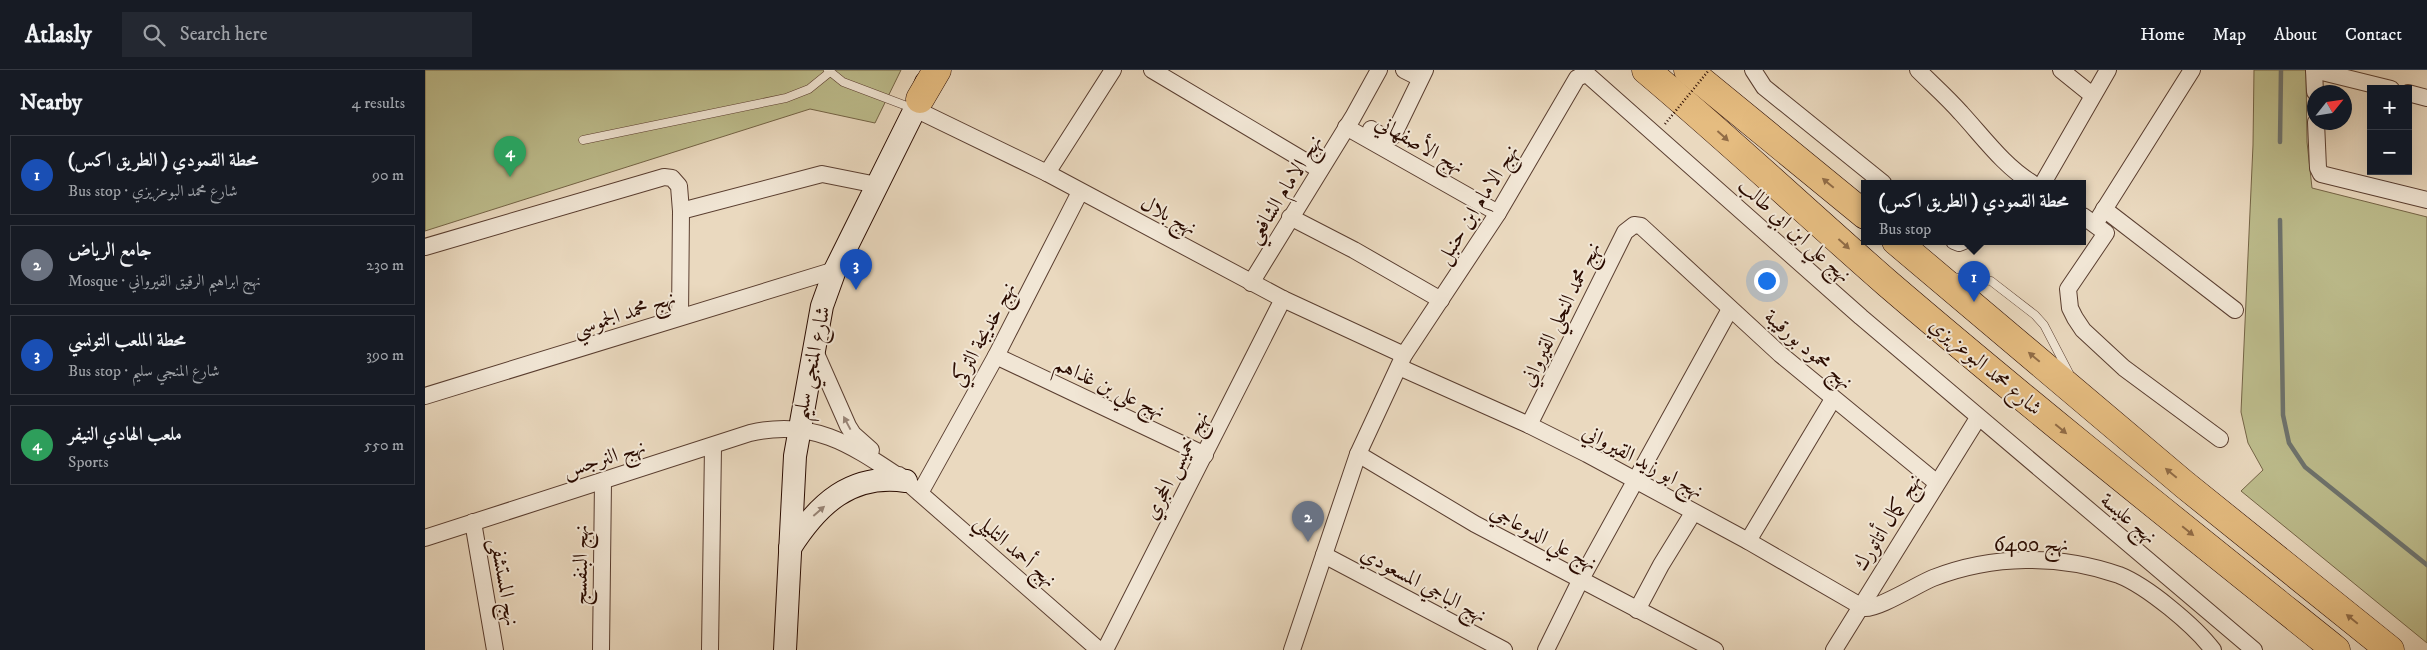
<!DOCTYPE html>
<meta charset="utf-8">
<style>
:root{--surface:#171b24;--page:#242831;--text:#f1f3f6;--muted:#9ea1a6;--line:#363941;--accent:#c59692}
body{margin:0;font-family:"IM FELL DW Pica",Amiri,serif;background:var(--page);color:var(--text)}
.controls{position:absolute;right:15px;top:15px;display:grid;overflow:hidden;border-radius:0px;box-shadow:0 5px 20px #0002}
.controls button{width:45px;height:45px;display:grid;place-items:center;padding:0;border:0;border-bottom:1px solid var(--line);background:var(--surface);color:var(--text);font:25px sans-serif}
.compass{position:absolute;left:1882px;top:15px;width:45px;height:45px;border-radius:50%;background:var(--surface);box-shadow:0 5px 20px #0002;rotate:60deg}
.you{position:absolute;left:1341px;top:210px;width:18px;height:18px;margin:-12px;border:4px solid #fff;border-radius:50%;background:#1a73e8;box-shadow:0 0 0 8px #1a73e833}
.badge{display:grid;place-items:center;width:32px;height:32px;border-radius:50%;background:var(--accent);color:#fff;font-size:16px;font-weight:700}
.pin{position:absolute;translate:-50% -41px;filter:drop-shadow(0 1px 2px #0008)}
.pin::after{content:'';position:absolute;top:26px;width:18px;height:15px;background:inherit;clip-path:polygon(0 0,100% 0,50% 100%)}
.popup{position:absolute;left:1436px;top:110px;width:225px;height:65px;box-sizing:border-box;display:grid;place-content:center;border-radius:0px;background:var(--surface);filter:drop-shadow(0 1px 4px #0005);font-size:16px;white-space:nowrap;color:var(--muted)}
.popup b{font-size:19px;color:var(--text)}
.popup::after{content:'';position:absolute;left:50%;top:100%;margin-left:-10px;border:10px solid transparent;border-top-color:var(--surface)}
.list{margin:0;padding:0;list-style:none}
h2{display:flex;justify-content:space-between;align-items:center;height:65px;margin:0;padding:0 20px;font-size:21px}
h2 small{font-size:16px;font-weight:400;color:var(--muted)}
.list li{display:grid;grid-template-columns:32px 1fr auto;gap:15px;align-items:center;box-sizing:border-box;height:80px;margin:0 10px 10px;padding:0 10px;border:1px solid var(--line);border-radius:0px}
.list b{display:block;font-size:19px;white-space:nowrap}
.list p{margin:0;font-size:16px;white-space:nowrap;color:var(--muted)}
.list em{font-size:16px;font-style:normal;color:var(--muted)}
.icon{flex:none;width:28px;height:28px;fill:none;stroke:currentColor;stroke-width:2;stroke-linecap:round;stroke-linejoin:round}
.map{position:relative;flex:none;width:2002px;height:580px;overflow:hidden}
header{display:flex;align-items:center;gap:30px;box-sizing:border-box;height:70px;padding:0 25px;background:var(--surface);border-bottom:1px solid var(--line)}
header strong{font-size:24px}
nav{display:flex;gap:28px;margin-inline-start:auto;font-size:18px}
.search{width:350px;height:45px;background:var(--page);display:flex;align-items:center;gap:12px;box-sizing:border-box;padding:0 18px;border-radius:0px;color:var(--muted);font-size:19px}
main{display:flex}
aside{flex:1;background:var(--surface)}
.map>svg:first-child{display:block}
</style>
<header>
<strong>Atlasly</strong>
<div class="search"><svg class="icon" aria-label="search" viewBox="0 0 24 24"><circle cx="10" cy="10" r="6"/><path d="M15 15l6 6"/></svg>Search here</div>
<nav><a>Home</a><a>Map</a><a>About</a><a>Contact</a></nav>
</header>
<main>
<aside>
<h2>Nearby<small>4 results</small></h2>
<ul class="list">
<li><span class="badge" style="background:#1a4fb4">1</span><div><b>محطة القمودي ( الطريق اكس)</b><p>Bus stop · شارع محمد البوعزيزي</p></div><em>90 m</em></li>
<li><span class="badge" style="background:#6b7280">2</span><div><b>جامع الرياض</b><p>Mosque · نهج ابراهيم الرقيق القيرواني</p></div><em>230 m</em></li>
<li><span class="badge" style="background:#1a4fb4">3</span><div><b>محطة الملعب التونسي</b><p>Bus stop · شارع المنجي سليم</p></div><em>390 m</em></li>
<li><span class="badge" style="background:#2e9e5b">4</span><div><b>ملعب الهادي النيفر</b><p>Sports</p></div><em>550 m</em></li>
</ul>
</aside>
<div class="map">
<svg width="2002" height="580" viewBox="0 0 2002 580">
<rect width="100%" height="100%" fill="#ead9bf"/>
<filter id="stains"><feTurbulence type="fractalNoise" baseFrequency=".004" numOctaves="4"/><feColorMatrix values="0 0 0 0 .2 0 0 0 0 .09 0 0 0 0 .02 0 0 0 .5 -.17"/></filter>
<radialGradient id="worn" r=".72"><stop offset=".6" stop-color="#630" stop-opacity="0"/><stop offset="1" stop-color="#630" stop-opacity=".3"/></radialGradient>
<g fill="#bdbd8d" stroke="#746446">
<path d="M 0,0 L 476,0 L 450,53 L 385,39 L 0,161 Z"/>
<path d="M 1829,0 L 1881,0 L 1882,72 L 1887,118 L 2002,147 L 2002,573 L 1816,421 L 1838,400 L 1823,373 L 1816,342 L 1828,75 Z"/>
</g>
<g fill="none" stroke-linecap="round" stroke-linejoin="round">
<g stroke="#6d736e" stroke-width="4.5">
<path d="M 1855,72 L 1856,0"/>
<path d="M 1855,150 L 1858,345 L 1864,373 L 1880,397 L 2002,495"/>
</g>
<defs>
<g id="service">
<path d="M 403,0 L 418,12 L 487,38"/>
<path d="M 158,70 L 361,28 L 384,19 L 405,2"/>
<path d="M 1526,207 L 1566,211 L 1610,245 L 1619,255 L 1644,303"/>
</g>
<g id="minor">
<path d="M 727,0 L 895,100"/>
<path d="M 979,0 L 995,8"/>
<path d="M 1328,0 L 1339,17 L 1458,113"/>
<path d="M 1493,0 C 1507,14 1523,28 1536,43 C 1559,68 1579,96 1607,113"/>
<path d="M 1636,0 L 1667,25"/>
<path d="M 1889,0 L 1966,19"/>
<path d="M 1889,0 L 1890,22"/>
<path d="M 1983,23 L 2002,28"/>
<path d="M 490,39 L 622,103 L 858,229 L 979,285"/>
<path d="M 1891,52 L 1893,98 L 1896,104 L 2002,130"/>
<path d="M 921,57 L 1073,143"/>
<path d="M 946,59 L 960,68 L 968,66 L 1000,0"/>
<path d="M 622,103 L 688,0"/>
<path d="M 1618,113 L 1683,0"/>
<path d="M 1679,139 L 1810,240"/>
<path d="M 256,141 L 397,104 L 452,115"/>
<path d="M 1658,146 L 1681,163 L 1643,219 L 1645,238 L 1650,248 L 1658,260 L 1699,298 L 1795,369"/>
<path d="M 865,147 L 929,180 L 1016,230"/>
<path d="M 1670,154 L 1767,0"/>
<path d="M 1529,171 L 1534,173 L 1539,171"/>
<path d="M 0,177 L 239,107 L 247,108 L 254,116 L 256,141 L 255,247"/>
<path d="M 826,213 L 928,47 L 954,0"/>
<path d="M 389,279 L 423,356 L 428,364 L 446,380"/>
<path d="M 571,286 L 780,385"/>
<path d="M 974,297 L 1104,355 L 1162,384 L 1323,471 L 1439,538 C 1452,540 1493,514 1508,508 C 1567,485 1634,484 1694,505 C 1722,516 1770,556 1788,580"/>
<path d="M 0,326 L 410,200"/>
<path d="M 1104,355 L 1200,162 L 1209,155 L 1216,156 L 1355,284 L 1512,413"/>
<path d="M 933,384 L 1050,454 L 1290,580"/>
<path d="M 474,405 L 674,580"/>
<path d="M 495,423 L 571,286 L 655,122"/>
<path d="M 48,452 L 70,580"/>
<path d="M 0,468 L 325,363 C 390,348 428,376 479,410"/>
<path d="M 1323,471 L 1408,329"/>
<path d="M 899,485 L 1079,580"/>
<path d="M 1212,540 L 1236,495 L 1268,443"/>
<path d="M 176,580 L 178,411"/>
<path d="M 285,580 L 288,377"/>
<path d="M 680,580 L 858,229"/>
<path d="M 867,580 L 933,384 L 979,285 L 1073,143 L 1152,8 L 1159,5 L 1164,6 L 1436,247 L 1829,580"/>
<path d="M 1121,580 L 1155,511 L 1305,239"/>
<path d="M 1409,580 L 1553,348"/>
</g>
<g id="secondary">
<path d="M 365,478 C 393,434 426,403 481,411"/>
<path d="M 360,580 L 370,386 L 397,236 L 410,200 L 495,29 L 501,13"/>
</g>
<g id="motorway">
<path d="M 1221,0 C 1303,69 1381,142 1462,213 C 1609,339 1760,459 1911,580"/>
<path d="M 1263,0 L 1440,145"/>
<path d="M 495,29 L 512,0"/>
<path d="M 1471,171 L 1760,415 L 1965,580"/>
</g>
</defs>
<use href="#service" stroke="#5a3e30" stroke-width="9"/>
<use href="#minor" stroke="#5a3e30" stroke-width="18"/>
<use href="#secondary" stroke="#2a0b00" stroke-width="24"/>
<use href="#motorway" stroke="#2a0b00" stroke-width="29"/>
<use href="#service" stroke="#f1e6d5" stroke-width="8"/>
<use href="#minor" stroke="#f1e6d5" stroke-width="16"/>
<use href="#secondary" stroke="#f1e6d5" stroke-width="22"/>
<use href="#motorway" stroke="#e5bc80" stroke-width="28"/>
<path stroke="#2a0b00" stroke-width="2.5" stroke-dasharray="1 2.5" stroke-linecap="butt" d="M 1240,54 L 1284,0"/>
</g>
<defs><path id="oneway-solid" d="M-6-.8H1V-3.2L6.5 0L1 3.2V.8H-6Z" transform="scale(1.25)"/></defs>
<g fill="#916c46">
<use href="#oneway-solid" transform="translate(1298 66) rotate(42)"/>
<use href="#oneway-solid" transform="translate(1403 113) rotate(-140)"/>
<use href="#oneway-solid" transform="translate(1419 174) rotate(42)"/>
<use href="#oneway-solid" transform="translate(1609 287) rotate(-140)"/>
<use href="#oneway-solid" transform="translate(1636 359) rotate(40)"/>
<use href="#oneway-solid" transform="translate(1746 403) rotate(-140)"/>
<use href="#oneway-solid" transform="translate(1763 461) rotate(39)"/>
<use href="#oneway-solid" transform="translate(1927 549) rotate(-141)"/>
</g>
<g fill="#978375">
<use href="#oneway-solid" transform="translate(422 353) rotate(-118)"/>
<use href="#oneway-solid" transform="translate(394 441) rotate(-41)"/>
</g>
<g text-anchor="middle" stroke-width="4" stroke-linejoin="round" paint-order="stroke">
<g font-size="21" fill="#2a0b00" stroke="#f1e6d5">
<text transform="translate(995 74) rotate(29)" y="7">نهج الأصفهاني</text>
<text transform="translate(859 119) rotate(-58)" y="7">نهج الامام الشافعي</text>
<text transform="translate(1052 134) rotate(-58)" y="7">نهج الامام ابن حنبل</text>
<text transform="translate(744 145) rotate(28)" y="7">نهج بلال</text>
<text transform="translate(1370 160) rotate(42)" y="7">نهج علي ابن ابي طالب</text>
<text transform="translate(199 243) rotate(-18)" y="7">نهج محمد الجموسي</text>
<text transform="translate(1135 244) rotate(-64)" y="7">نهج محمد النحلي القيرواني</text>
<text transform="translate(558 264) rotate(-62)" y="7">نهج خديجة التركي</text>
<text transform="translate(1384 279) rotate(41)" y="7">نهج محمود بورقيبة</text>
<text transform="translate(386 293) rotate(-78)" y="7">شارع المنجي سليم</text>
<text transform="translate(1561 296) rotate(40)" y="7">شارع محمد البوعزيزي</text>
<text transform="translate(685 317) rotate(25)" y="7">نهج علي بن غذاهم</text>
<text transform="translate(179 388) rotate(-17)" y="7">نهج النرجس</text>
<text transform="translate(1218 391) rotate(28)" y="7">نهج ابو زيد القيرواني</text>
<text transform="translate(751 395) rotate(-63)" y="7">نهج خميس الحجري</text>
<text transform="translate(1704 448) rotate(40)" y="7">نهج عليسة</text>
<text transform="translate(1462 452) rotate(-58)" y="7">نهج كمال أتاتورك</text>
<text transform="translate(1119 467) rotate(28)" y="7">نهج علي الدوعاجي</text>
<text x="1606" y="481">نهج 6400</text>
<text transform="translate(591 480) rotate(41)" y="7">نهج أحمد التليلي</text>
<text transform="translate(155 495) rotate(-89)" y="7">نهج البنفسج</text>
<text transform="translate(80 512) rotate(80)" y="7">نهج المستشفى</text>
<text transform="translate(999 514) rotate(28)" y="7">نهج الباجي المسعودي</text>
</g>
</g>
<rect width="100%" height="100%" filter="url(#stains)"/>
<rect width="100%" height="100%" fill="url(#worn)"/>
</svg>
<div class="controls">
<button>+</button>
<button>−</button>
</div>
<svg class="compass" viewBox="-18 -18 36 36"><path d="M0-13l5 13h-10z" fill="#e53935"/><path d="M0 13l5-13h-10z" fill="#9ea1a6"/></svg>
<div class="you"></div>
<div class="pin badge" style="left:1549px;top:232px;background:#1a4fb4">1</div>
<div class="popup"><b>محطة القمودي ( الطريق اكس)</b>Bus stop</div>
<div class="pin badge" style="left:883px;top:472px;background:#6b7280">2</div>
<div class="pin badge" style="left:431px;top:220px;background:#1a4fb4">3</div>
<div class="pin badge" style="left:85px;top:107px;background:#2e9e5b">4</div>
</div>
</main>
